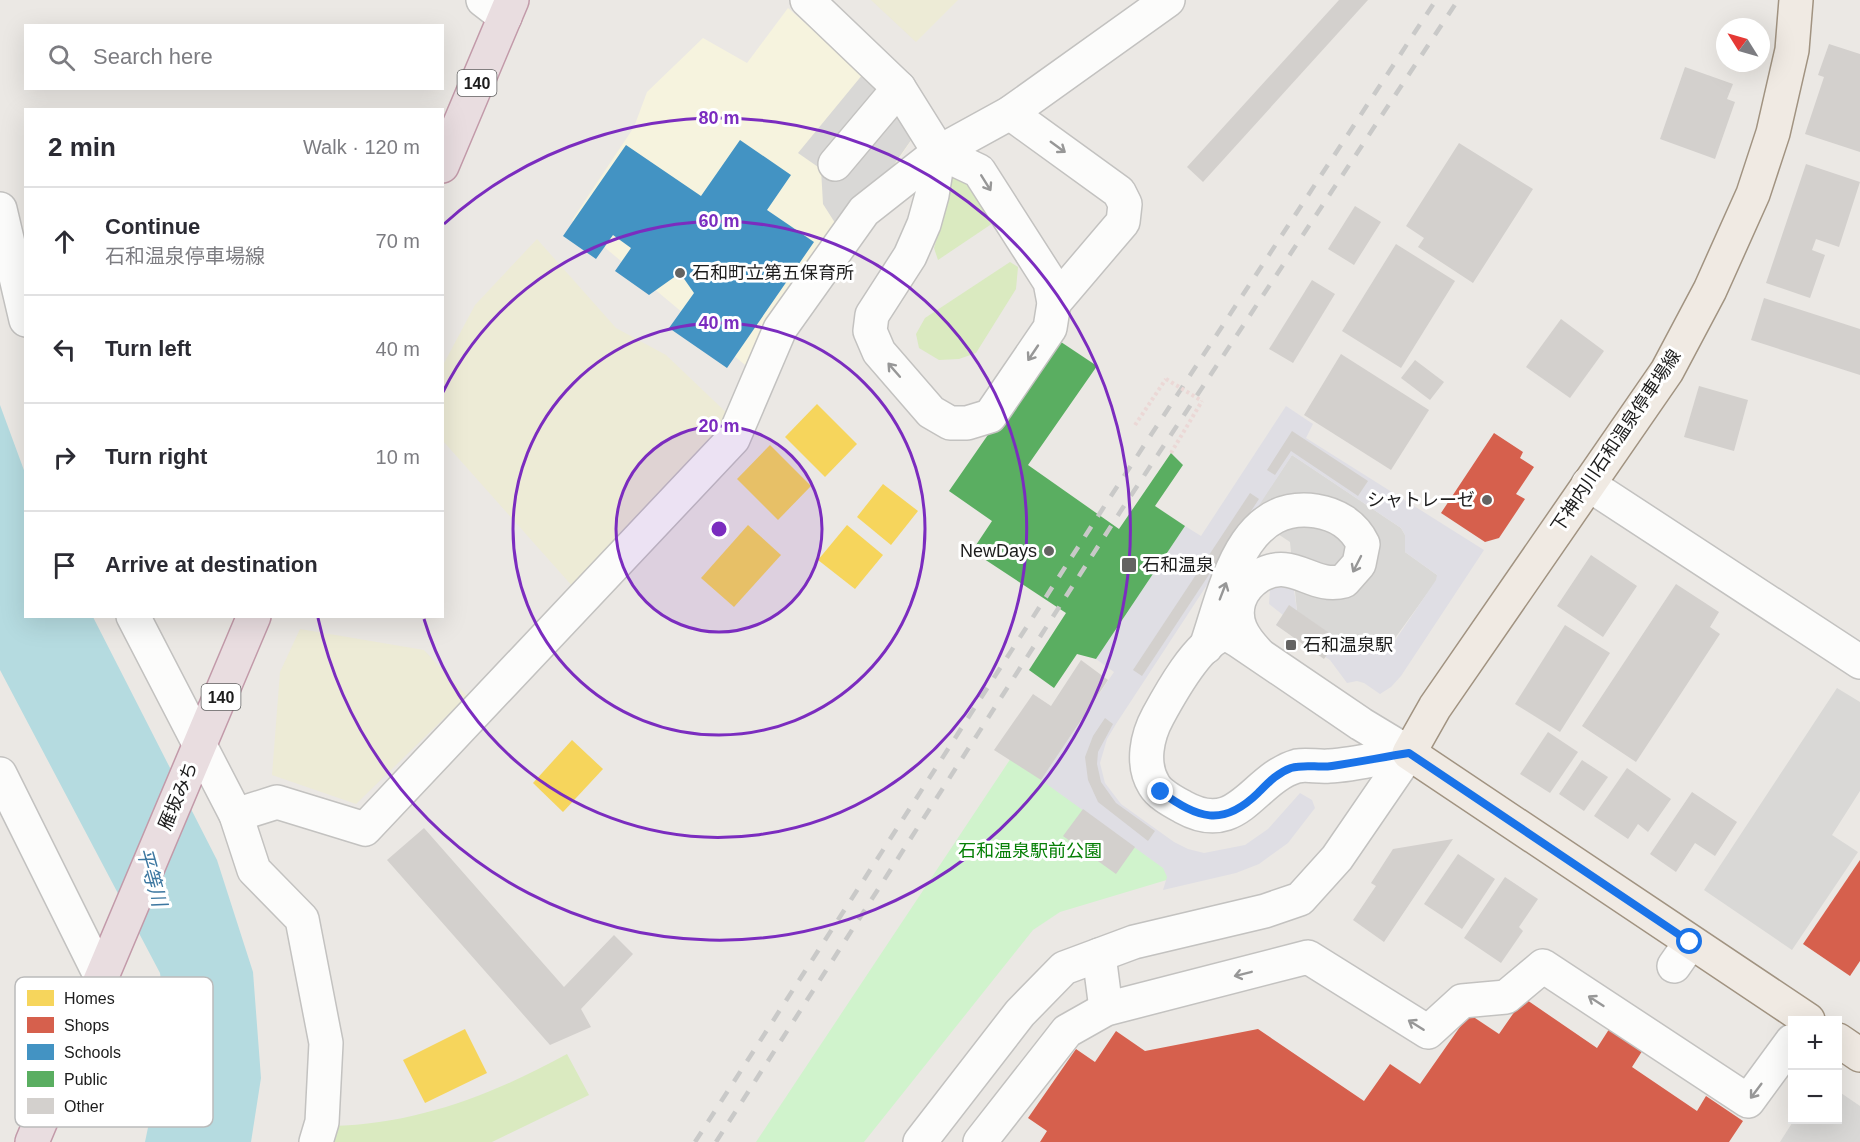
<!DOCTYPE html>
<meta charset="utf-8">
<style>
:root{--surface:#fff;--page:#f7f7f7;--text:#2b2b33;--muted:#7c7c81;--line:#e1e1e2}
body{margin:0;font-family:Arial,"Noto Sans JP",sans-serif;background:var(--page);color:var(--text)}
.controls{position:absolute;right:18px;bottom:18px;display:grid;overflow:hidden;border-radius:0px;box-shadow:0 6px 24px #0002}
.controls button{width:54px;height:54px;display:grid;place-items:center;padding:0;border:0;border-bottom:2px solid var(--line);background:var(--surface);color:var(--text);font:30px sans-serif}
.compass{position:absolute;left:1716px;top:18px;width:54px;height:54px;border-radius:50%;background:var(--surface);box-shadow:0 6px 24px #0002;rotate:307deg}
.stop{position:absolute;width:18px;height:18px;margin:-14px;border:4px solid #1a73e8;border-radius:50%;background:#fff}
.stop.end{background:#1a73e8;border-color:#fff;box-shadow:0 2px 6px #0008}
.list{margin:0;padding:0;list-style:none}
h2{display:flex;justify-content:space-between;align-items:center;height:78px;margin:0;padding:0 24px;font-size:26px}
h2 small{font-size:20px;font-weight:400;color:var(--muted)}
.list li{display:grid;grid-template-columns:39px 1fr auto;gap:18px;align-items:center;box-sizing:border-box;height:108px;padding:0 24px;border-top:2px solid var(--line)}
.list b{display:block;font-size:22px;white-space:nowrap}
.list p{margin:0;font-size:20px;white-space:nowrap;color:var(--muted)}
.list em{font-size:20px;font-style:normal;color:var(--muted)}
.icon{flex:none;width:33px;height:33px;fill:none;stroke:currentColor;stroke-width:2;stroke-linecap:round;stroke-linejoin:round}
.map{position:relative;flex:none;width:1860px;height:1142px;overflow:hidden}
.search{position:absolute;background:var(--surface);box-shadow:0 6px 24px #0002;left:24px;top:24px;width:420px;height:66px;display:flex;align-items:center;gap:15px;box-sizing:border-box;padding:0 21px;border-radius:0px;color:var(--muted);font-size:22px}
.panel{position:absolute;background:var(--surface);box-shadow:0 6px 24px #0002;left:24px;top:108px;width:420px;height:510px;border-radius:0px}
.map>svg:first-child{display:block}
</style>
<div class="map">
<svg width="1860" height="1142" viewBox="0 0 1860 1142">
<rect width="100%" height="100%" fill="#ebe8e4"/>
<path fill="#f6f3de" d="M 788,8 L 863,74 L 916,133 L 757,375 L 572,220 L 634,127 L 647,92 L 703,38 L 747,63 Z"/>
<g fill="#d9d8d6">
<path d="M 863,74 L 916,133 L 844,237 L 823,204 L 821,169 L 798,153 Z"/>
<path d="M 1292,455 L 1401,528 L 1405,535 L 1405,552 L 1437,575 L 1437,580 L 1385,652 L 1371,654 L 1350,648 L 1297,611 L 1290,542 L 1251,516 Z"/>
<path d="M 1837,688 L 1860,702 L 1860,791 L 1832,835 L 1858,852 L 1792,950 L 1704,890 Z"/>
<path d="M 1838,1091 L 1860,1106 L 1860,1142 L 1780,1142 L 1794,1120 L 1838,1120 Z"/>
</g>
<g fill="#edebd6">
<path d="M 871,0 L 958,0 L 916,42 Z"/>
<path d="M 537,239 L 616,328 L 666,355 L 733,419 L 574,588 L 443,441 L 442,367 L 475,305 Z"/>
<path d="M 300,629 L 424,650 L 467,696 L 356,804 L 272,775 L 280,672 Z"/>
</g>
<g fill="#daeac0">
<path d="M 944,173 L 971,176 L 996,221 L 938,260 L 934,248 L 949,196 Z"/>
<path d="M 1010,262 L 1018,267 L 1016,289 L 976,353 L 959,359 L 939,360 L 919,348 L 916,334 L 925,318 Z"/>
<path d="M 567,1054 L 589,1095 L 492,1142 L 328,1142 L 333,1126 C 417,1124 494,1094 567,1054 Z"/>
</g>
<path fill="#d0f3cc" d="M 1013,755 L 1180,876 L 1060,912 L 1033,930 L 864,1142 L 756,1142 Z"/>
<path fill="#dfdee4" d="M 1286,406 L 1313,424 L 1306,438 L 1484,550 L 1401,676 L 1391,687 L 1380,694 L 1364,683 L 1357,681 L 1347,683 L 1330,660 L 1276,625 L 1283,615 L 1269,604 L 1270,589 L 1282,587 L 1294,590 L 1297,611 L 1350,648 L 1377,654 L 1385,652 L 1392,645 L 1436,580 L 1437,575 L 1405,552 L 1405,535 L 1401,528 L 1292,455 L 1116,724 L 1107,739 L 1100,763 L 1105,783 L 1121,804 L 1174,842 L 1188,849 L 1204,853 L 1245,845 L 1268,829 L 1300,793 L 1312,800 L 1315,808 L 1288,843 L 1259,864 L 1236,873 L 1163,890 L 1167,877 L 1163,868 L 1041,780 L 1114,672 L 1096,659 L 1185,526 L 1201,536 Z"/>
<path fill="#b5dbe0" d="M 0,405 L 25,473 L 26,616 L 93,617 L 217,860 L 253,972 L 261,1078 L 251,1142 L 145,1142 L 168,1031 L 160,973 L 0,670 Z"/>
<g fill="#f6d55c">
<path d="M 817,404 L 857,444 L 825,477 L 785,437 Z"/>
<path d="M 770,445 L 811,486 L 778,520 L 737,479 Z"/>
<path d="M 883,484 L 918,511 L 891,545 L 857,517 Z"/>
<path d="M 748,525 L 781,555 L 734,607 L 701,578 Z"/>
<path d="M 847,525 L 883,555 L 855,589 L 818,560 Z"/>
<path d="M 572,740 L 603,769 L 563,812 L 533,783 Z"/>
<path d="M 465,1029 L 487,1073 L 425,1103 L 403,1060 Z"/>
</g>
<g fill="#d6604d">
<path d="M 1494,433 L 1523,452 L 1520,458 L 1534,467 L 1516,494 L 1525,499 L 1499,538 L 1485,542 L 1441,513 Z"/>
<path d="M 1860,860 L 1860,961 L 1850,976 L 1803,944 Z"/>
<path d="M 1524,998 L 1597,1048 L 1613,1023 L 1646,1045 L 1632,1067 L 1697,1111 L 1706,1096 L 1743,1121 L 1729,1142 L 1040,1142 L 1047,1131 L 1028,1118 L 1076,1049 L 1095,1062 L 1116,1031 L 1145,1051 L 1258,1029 L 1364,1101 L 1390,1064 L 1420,1084 L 1469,1014 L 1499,1034 Z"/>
</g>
<path fill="#4393c3" d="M 740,140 L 791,175 L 767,210 L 814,242 L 727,368 L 669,328 L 694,293 L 680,273 L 649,295 L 615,271 L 631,248 L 613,235 L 596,259 L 563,236 L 626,145 L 701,196 Z"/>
<path fill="#5aae61" d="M 1055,338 L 1097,366 L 1028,465 L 1119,529 L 1171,453 L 1183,465 L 1155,506 L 1185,526 L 1096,659 L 1077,654 L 1054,688 L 1029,670 L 1066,613 L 972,551 L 992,521 L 949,491 Z"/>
<g fill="#d3d0cd">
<path d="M 1339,0 L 1368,0 L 1203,182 L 1187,167 Z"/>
<path d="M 1829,44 L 1860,54 L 1860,152 L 1805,134 L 1824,77 L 1818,75 Z"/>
<path d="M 1685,67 L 1733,84 L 1727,99 L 1735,102 L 1715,159 L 1660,139 Z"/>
<path d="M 1459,143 L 1533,189 L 1473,283 L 1418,247 L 1424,238 L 1406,226 Z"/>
<path d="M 1806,164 L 1860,182 L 1839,247 L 1816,239 L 1812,250 L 1825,255 L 1810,298 L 1766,283 Z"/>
<path d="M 1355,206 L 1381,222 L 1354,265 L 1328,249 Z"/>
<path d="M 1396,244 L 1455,281 L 1401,368 L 1342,331 Z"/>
<path d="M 1312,280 L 1335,294 L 1293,363 L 1269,349 Z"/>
<path d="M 1764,298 L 1860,329 L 1860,375 L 1751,340 Z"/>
<path d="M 1561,319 L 1604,351 L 1570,398 L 1526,367 Z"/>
<path d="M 1341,354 L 1429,410 L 1391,470 L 1304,415 Z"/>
<path d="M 1415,360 L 1444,382 L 1430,400 L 1401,378 Z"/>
<path d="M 1699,386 L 1748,400 L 1734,451 L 1684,437 Z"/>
<path d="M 1292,431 L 1368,481 L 1358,496 L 1291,451 L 1275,475 L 1267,470 Z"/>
<path d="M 1250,493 L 1259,499 L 1142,676 L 1133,670 Z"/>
<path d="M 1591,555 L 1637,586 L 1603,637 L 1557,606 Z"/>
<path d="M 1676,584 L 1719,612 L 1710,627 L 1720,634 L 1636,762 L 1582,726 Z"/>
<path d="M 1289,605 L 1338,639 L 1324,659 L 1276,625 Z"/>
<path d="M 1565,625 L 1610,653 L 1560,732 L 1515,704 Z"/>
<path d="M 1081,660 L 1108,680 L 1041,780 L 994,750 L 1033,694 L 1051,706 Z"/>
<path d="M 1105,718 L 1113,724 L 1098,752 L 1097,764 L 1101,782 L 1116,803 L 1155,831 L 1148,841 L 1098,802 L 1088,780 L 1085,757 L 1093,736 Z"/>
<path d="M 1548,732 L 1578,752 L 1550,793 L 1520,774 Z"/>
<path d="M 1582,760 L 1608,777 L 1584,811 L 1559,794 Z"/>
<path d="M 1627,768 L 1671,799 L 1648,832 L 1638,824 L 1628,839 L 1594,816 Z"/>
<path d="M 1692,792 L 1737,822 L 1715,856 L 1695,843 L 1676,872 L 1650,854 Z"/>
<path d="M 1083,809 L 1135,847 L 1116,874 L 1063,836 Z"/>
<path d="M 424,828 L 564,987 L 614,935 L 633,954 L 581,1009 L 591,1027 L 550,1045 L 387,860 Z"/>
<path d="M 1453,839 L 1384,942 L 1353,920 L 1376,886 L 1371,883 L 1393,849 Z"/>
<path d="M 1458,854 L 1495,879 L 1462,929 L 1424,904 Z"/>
<path d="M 1505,877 L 1538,899 L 1519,927 L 1523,931 L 1501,963 L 1464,938 Z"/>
</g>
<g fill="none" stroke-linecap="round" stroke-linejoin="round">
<defs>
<g id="minor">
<path d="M 483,0 L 505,17"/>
<path d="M 807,0 L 899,88 L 939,152 L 979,171 L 1050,282 L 1054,303 L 1050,328 L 990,416 L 967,423 L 950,423 L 931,412 L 879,352 L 870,331 L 872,315 L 910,256 L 924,224 L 932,195 L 939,152"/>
<path d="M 1010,113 L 1119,192 L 1125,204 L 1123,222 L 1054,303"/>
<path d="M 835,164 L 899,88"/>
<path d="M 0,209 L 26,320"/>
<path d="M 1588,484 L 1860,662"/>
<path d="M 133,616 L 236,815 L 254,870 L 302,919 L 326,1043 L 322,1122 L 316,1142"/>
<path d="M 1222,635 L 1229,635 L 1239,641 L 1361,724 L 1409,753 C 1383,757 1355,765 1329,766 C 1318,767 1307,764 1297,766 C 1252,779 1239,838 1183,807 C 1174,802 1160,795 1154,785 C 1141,764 1147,736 1158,716 C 1171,692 1197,645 1222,635 Z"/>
<path d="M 1206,647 C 1225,593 1240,500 1316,511 C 1336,514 1354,525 1363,544 L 1359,564 L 1344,581 C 1312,590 1293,556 1259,576 C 1250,582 1242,591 1239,601 C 1233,622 1243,637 1257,652"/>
<path d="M 0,774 L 101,977"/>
<path d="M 236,815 L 277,802 L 365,829 L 733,439 L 780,329 L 864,211 L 939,152 L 1010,113 L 1168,0"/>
<path d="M 1099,955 L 1106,1009"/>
<path d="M 1674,966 L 1690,943"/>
<path d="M 920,1142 L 1020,1013 L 1064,968 L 1134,942 L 1265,911 L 1300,899 L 1337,858 L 1409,753"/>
<path d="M 980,1142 L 1067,1031 L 1106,1009 L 1308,957 L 1428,1032 L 1462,1001 L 1506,997 L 1543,966 L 1748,1101 L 1792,1041"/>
</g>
<g id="major">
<path d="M 1796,0 L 1792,50 L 1773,133 L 1753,194 L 1710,290 L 1667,371 L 1435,707 L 1409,753 L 1808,1020"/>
<path d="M 1838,1040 L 1860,1055"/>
</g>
<g id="highway">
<path d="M 442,166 L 512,0"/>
<path d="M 32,1142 L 254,616"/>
</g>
</defs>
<use href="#minor" stroke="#c3c2c0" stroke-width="36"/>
<use href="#major" stroke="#a19381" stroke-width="36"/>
<use href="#highway" stroke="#c29aa9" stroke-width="36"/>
<g stroke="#ebd8d6" stroke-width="4" stroke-dasharray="3 3" stroke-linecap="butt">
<path d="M 1135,425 L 1166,379"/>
<path d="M 1171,453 L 1202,401"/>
</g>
<use href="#minor" stroke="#fcfcfb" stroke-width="33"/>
<use href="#major" stroke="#f0eae3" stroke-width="33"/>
<use href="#highway" stroke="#e9dde0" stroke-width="33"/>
<g stroke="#c9c9c8" stroke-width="4.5" stroke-dasharray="12 12" stroke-linecap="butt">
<path d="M 695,1142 L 1109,499 L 1436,0"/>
<path d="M 716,1142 L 1122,509 L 1458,0"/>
</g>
<path stroke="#ebd8d6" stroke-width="4" stroke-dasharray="3 3" stroke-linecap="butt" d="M 1166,379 L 1202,401"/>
</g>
<defs><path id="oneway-shaft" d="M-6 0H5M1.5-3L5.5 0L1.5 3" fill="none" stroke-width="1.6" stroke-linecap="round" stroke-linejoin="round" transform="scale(1.5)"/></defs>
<g stroke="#979797">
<use href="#oneway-shaft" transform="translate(1058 147) rotate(36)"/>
<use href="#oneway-shaft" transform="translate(986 183) rotate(58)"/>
<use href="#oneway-shaft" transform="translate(1033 353) rotate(124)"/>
<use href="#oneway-shaft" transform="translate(894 370) rotate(-131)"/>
<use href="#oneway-shaft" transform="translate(1357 564) rotate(117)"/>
<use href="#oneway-shaft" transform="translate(1223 591) rotate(-69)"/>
<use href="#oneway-shaft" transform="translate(1243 974) rotate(166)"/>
<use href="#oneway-shaft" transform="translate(1596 1001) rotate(-147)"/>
<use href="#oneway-shaft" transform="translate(1416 1025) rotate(-148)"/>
<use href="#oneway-shaft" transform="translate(1756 1091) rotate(127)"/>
</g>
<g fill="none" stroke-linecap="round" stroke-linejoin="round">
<path stroke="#1a73e8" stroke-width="8" d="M 1161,792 C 1198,818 1222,828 1258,793 C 1268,783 1277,773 1291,768 C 1305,764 1318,768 1332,766 C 1358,762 1384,757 1409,753 L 1690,942"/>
</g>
<circle cx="719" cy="529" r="103" fill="#7b2cbf" fill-opacity=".12"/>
<g fill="none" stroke="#7b2cbf" stroke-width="3">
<circle cx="719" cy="529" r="103"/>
<circle cx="719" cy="529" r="206"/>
<path d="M443 392A308 308 0 1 1 424 619"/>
<path d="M444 224A411 411 0 1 1 318 618"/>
</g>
<g fill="#646362" stroke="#fff" stroke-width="2">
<circle cx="680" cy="273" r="6"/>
<circle cx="1487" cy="500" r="6"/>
<circle cx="1049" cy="551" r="6"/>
<rect x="1121" y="557" width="16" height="16" rx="3"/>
<rect x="1285" y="639" width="12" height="12" rx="3"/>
</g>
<g text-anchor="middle" stroke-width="6" stroke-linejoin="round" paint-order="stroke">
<g fill="#fff" stroke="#606060" stroke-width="1.5">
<rect x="457.5" y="70" width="39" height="26" rx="4.5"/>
<rect x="201.5" y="684" width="39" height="26" rx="4.5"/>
</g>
<g font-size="16" font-weight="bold" fill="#1c1c1c">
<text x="477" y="89">140</text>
<text x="221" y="703">140</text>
</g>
<g font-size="18" fill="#1c1c1c" stroke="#fff" text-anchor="start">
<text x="692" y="279">石和町立第五保育所</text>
<text x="1475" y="506" text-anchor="end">シャトレーゼ</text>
<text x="1037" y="557" text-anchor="end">NewDays</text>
<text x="1142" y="571">石和温泉</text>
<text x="1303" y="651">石和温泉駅</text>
</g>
<g font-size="18" fill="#1c1c1c" stroke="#fff">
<text transform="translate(1616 441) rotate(-56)" y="6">下神内川石和温泉停車場線</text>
<text transform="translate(178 796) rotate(-67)" y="6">雁坂みち</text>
</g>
<g font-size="18" fill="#057f05" stroke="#fff">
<text x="1030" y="857">石和温泉駅前公園</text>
</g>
<g font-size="20" font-style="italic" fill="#3e78a1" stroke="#fff">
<text transform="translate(152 877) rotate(74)" y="7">平等川</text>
</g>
</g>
<rect x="15" y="977" width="198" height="150" rx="9" fill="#fff" stroke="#bbb" stroke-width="1.5"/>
<rect x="27" y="990" width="27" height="16" fill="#f6d55c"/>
<rect x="27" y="1017" width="27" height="16" fill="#d6604d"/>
<rect x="27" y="1044" width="27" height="16" fill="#4393c3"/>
<rect x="27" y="1071" width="27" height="16" fill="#5aae61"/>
<rect x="27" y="1098" width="27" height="16" fill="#d3d0cd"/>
<g font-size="16" fill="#1c1c1c">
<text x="64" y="1004">Homes</text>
<text x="64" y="1031">Shops</text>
<text x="64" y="1058">Schools</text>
<text x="64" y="1085">Public</text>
<text x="64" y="1112">Other</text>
</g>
<circle cx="719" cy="529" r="9" fill="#7b2cbf" stroke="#fff" stroke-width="3"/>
<g font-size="18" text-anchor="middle" font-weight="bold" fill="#7b2cbf" stroke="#fff" stroke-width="6" stroke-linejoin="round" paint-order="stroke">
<text x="719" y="124">80 m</text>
<text x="719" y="227">60 m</text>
<text x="719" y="329">40 m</text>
<text x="719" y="432">20 m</text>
</g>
</svg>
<div class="controls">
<button>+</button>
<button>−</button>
</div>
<svg class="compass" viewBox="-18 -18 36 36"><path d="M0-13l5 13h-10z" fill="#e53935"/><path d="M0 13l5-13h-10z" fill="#7c7c81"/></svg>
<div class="stop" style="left:1690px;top:942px"></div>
<div class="stop end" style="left:1161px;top:792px"></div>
<div class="search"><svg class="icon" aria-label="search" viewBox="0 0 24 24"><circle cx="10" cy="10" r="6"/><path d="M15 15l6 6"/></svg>Search here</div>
<section class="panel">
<h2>2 min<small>Walk · 120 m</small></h2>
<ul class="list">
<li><svg class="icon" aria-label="ahead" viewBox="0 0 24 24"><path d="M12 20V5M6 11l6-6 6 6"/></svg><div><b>Continue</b><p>石和温泉停車場線</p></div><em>70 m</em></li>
<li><svg class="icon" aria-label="left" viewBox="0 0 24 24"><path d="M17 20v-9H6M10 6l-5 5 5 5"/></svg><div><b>Turn left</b></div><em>40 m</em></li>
<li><svg class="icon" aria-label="right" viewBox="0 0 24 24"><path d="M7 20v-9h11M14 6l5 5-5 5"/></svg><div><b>Turn right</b></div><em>10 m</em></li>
<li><svg class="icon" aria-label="arrive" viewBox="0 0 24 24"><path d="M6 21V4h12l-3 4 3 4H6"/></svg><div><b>Arrive at destination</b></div></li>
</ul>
</section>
</div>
